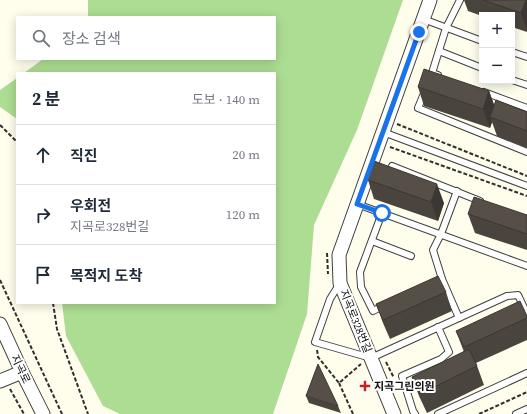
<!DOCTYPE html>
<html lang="ko">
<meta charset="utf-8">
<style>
:root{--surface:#fff;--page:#f2f2f3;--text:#1f2937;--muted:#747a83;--line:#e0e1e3}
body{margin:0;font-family:"Source Serif 4","Noto Sans KR",serif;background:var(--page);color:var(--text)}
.controls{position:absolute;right:12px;top:12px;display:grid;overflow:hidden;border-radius:0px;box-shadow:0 2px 10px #0003}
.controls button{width:36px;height:36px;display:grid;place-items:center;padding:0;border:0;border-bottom:1px solid var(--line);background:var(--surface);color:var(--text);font:20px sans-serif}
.stop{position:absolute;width:12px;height:12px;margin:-9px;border:3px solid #1a73e8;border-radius:50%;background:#fff}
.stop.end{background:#1a73e8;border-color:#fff;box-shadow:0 1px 4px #0008}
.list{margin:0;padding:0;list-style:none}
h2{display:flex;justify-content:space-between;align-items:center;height:52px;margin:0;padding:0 16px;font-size:17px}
h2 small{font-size:13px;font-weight:400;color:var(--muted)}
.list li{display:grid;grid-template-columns:26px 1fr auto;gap:12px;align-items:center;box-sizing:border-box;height:60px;padding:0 16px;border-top:1px solid var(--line)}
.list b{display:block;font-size:15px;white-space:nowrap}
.list p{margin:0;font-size:13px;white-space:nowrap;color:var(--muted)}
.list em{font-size:13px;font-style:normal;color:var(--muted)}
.icon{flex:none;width:22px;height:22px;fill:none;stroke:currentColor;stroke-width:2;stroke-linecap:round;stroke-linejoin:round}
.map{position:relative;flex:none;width:527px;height:414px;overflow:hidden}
.search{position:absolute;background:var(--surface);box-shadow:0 2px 10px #0003;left:16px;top:16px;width:260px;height:44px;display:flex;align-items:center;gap:10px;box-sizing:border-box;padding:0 14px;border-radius:0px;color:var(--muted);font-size:15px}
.panel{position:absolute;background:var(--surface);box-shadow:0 2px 10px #0003;left:16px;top:72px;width:260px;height:232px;border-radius:0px}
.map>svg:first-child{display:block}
</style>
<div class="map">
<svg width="527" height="414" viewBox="0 0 527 414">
<rect width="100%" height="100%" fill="#fffdec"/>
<g fill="#addd92">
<path d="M 88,0 L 403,0 L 357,130 L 314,225 L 307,314 L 273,414 L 120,414 L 103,406 L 66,336 L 62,303 L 275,303 L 275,73 L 24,73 L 43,59 L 275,59 L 275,17 L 88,17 Z"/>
<path d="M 17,78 L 17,119 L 0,107 L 0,90 Z"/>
</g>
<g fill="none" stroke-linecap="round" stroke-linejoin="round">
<defs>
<g id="service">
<path d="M 423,19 L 482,41"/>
<path d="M 439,51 L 482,68"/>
<path d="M 512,52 L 527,57"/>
<path d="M 438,75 L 432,73 L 446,28 L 460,0"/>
<path d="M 512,80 L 527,85"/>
<path d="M 425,91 L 418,108 L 527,152"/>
<path d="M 484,92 L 527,108"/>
<path d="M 383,132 L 527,186"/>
<path d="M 392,166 L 480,201"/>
<path d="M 357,204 L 527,266"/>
<path d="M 382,213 L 360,272 L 361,287 L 373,311 L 383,306"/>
<path d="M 372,241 L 411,256"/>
<path d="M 442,279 L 459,318"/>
<path d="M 340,283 L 330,299 L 315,342 L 371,358 L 507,296 L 518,295 L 527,314"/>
<path d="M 434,283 L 442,279 L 433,250 L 441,234 L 457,191"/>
<path d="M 415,414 L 413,411 L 402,376 L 441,359 L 449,352 L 438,327"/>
<path d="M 438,414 L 527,373"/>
<path d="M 516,414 L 527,409"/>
</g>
<g id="minor">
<path d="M 0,324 L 22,372 L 43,414"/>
<path d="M 0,381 L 22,372"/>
<path d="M 394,414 L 340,283 L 339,255 L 430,0"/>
</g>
</defs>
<use href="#service" stroke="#404040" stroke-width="8"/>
<use href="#minor" stroke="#404040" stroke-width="15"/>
<g stroke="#2f2f2f" stroke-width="2" stroke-dasharray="4 2" stroke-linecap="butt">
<path d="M 397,124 L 527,176"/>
<path d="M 0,125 L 17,142"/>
<path d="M 390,147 L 527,196"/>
<path d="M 327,253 L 328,274"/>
<path d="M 0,280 L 62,414"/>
<path d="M 53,303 L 57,329 L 88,414"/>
<path d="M 317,350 L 318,357 L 339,383 L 361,364"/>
<path d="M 386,362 L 394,378"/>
<path d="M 339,383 L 353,414"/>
<path d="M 10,389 L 24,414"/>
<path d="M 479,414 L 527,392"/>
</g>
<use href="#service" stroke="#fff" stroke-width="6"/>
<use href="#minor" stroke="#fff" stroke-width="13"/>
</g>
<g fill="#4a443e">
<path d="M 464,0 L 527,0 L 527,32 L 512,27 L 512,15 L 482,15 L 482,16 L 468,11 Z"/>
<path d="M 418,87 L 489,91 L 494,105 L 527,112 L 527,148 L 497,136 L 492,122 L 490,128 L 424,106 Z"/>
<path d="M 368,180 L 444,203 L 438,221 L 374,199 Z"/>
<path d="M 468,214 L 527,215 L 527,250 L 475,233 Z"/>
<path d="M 446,292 L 452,311 L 390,339 L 383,323 L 376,304 Z"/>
<path d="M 527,316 L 527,340 L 476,363 L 484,385 L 427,413 L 419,396 L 412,377 L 464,352 L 456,331 Z"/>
<path d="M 306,396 L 338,406 L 341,413 L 309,403 Z"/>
</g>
<g fill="#3c3732">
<path d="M 526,0 L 527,0 L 527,30 L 521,13 Z"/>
<path d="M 489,91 L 496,110 L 490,117 L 492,122 L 490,128 L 483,109 Z"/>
<path d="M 437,184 L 444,203 L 438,221 L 431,202 Z"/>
</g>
<g fill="#564f48" stroke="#3c3732">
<path d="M 483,0 L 526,0 L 521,13 Z"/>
<path d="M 424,69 L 489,91 L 483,109 L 418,87 Z"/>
<path d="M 496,100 L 527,112 L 527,131 L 490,117 Z"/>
<path d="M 374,161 L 437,184 L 431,202 L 368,180 Z"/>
<path d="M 474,197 L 527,215 L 527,234 L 468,214 Z"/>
<path d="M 438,276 L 446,292 L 383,320 L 376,304 Z"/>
<path d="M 520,301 L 527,316 L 527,318 L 464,347 L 456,331 Z"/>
<path d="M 469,349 L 477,366 L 420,394 L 412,377 Z"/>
<path d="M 318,364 L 338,406 L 306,396 Z"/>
</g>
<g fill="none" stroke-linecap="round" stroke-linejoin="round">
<path stroke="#1a73e8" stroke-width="5" d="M 382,213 L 357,204 L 419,32"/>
</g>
<path fill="#c5241c" stroke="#fff" stroke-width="1.5" d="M363 380h4v4h4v4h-4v4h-4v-4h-4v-4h4z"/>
<g text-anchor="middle" stroke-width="4" stroke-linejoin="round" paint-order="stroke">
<g font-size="11" fill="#0d0d0d" stroke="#fff">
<text transform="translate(356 321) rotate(68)" y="4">지곡로328번길</text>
<text transform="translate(21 369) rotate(64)" y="4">지곡로</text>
</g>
<g font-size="11" font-weight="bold" fill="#0d0d0d" stroke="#fff" text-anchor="start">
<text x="374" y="390">지곡그린의원</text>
</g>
</g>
</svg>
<div class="controls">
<button>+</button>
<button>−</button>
</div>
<div class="stop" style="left:382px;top:213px"></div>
<div class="stop end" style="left:419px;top:32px"></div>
<div class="search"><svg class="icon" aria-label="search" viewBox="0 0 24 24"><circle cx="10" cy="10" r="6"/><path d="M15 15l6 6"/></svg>장소 검색</div>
<section class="panel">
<h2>2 분<small>도보 · 140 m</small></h2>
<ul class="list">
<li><svg class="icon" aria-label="ahead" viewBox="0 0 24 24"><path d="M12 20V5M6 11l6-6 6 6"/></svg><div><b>직진</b></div><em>20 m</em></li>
<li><svg class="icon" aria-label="right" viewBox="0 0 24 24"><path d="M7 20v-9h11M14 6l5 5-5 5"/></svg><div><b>우회전</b><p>지곡로328번길</p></div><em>120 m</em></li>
<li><svg class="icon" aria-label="arrive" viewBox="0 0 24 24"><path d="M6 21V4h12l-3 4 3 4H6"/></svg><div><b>목적지 도착</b></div></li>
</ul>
</section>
</div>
